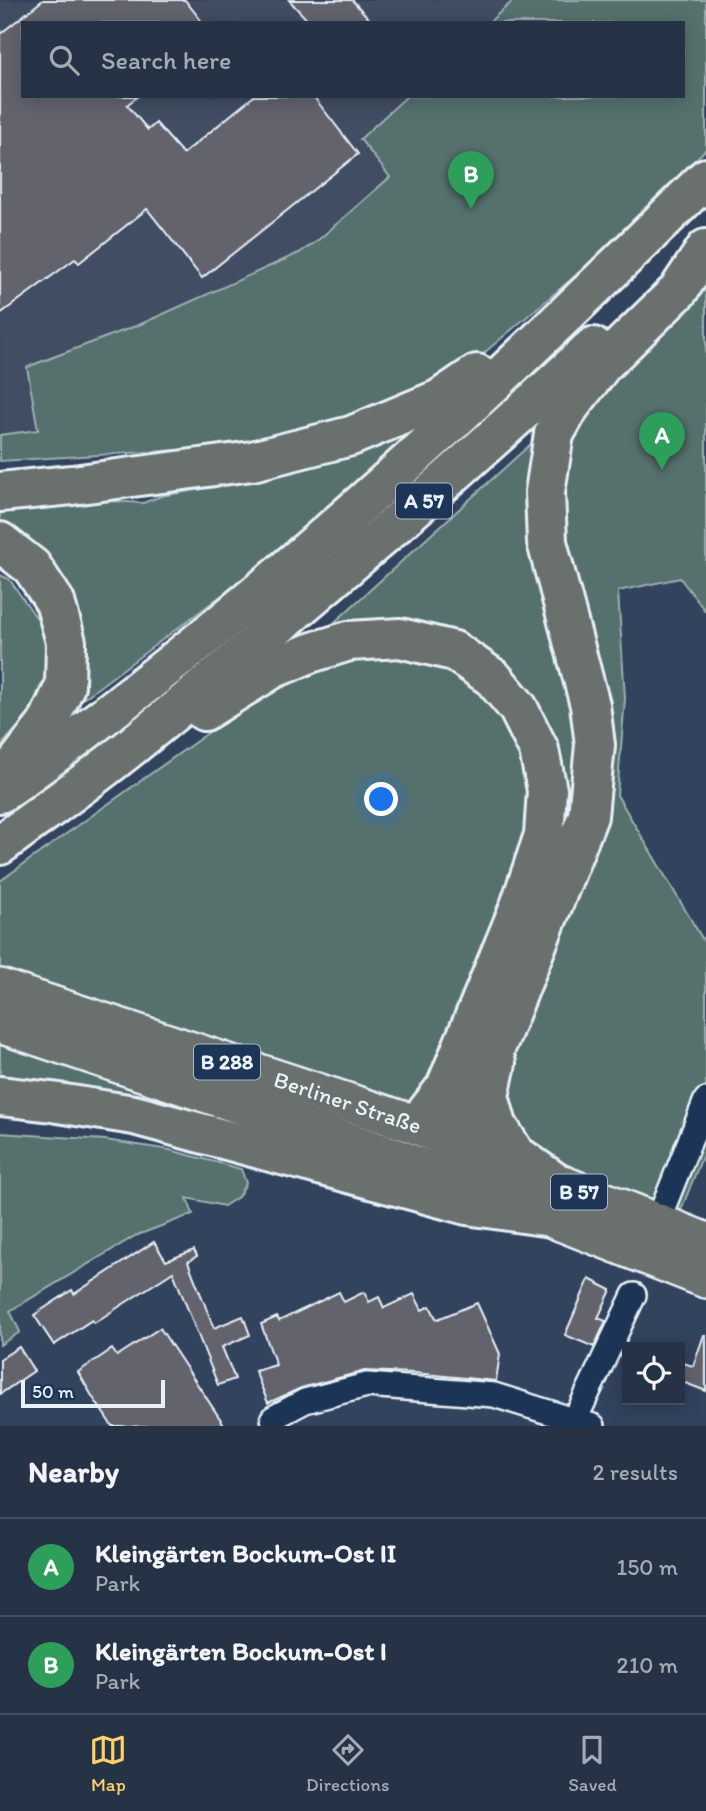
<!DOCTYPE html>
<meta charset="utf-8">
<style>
:root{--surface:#263246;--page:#323e51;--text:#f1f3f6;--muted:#a4aab3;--line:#424d5f;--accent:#ffd166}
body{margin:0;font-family:Itim,sans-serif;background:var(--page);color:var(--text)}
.controls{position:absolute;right:21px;bottom:21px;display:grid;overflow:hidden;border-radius:0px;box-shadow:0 4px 18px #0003}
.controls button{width:63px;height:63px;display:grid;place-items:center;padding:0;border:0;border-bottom:2px solid var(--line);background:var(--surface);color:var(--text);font:35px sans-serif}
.scale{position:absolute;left:21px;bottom:18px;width:144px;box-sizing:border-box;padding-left:7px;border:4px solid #e8f1f8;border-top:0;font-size:19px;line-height:24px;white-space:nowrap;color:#e8f1f8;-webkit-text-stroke:5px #1d3557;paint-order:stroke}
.you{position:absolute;left:382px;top:800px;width:24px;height:24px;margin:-18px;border:5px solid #fff;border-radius:50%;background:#1a73e8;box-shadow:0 0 0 10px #1a73e833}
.badge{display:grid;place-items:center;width:46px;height:46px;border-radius:50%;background:var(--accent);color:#fff;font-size:23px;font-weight:700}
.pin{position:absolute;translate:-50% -58px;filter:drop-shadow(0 2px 4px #0008)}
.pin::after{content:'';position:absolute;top:37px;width:24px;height:21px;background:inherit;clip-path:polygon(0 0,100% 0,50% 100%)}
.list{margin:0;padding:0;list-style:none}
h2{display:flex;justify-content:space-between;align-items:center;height:91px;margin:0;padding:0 28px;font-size:30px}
h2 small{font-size:23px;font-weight:400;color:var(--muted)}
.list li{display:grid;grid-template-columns:46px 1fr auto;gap:21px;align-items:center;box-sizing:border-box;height:98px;padding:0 28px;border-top:2px solid var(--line)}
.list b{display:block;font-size:26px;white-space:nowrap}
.list p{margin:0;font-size:23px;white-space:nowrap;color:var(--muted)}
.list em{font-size:23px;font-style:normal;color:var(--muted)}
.icon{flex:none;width:38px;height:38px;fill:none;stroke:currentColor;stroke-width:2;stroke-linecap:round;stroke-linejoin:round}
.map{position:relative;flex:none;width:706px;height:1426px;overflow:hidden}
.search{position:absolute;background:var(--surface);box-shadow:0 4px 18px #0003;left:21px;right:21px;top:21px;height:77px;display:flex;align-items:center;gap:18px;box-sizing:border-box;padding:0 24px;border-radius:0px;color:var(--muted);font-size:26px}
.sheet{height:287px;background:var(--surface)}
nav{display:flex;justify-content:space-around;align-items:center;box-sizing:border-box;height:98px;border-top:2px solid var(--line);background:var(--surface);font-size:19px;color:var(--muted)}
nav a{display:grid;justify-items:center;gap:4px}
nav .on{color:var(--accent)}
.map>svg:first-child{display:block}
</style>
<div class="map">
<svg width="706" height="1426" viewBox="0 0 706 1426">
<rect width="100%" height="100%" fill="#32435e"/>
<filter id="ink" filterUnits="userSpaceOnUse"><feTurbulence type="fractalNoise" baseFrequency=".0143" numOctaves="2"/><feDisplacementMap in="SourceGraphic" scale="14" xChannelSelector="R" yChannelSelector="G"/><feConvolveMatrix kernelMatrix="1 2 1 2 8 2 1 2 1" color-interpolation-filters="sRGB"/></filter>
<g filter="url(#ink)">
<path fill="#414d62" d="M 0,0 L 514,0 L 488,23 L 23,23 L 23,96 L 407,96 L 360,139 L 390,177 L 316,242 L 299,253 L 141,324 L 28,367 L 38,431 L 0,435 Z"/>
<g fill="#54706d" stroke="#9eb0b2" stroke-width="2">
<path d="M 514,0 L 706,0 L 706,149 L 607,249 L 471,364 L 350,420 L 244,446 L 0,461 L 0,435 L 38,430 L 27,367 L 141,324 L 299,253 L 316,242 L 390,177 L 360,139 L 407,96 L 683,96 L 683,23 L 488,23 Z"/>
<path d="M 706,273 L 706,612 L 680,578 L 618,591 L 625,698 L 617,795 L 706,945 L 706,1147 L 681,1210 L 414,1104 L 302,1150 L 0,1089 L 0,881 L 229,718 L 533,442 Z"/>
<path d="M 415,430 L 310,525 L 222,595 L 79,702 L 87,651 L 79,614 L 60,581 L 0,529 L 0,504 L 93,500 L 143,503 L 161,496 L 227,485 L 336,459 Z"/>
<path d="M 0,575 L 9,579 L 45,630 L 48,669 L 28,715 L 0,747 Z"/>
<path d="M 0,1133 L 105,1140 L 170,1150 L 241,1169 L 246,1183 L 238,1197 L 224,1206 L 187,1198 L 193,1214 L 135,1236 L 10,1311 L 20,1332 L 0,1345 Z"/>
</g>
<g fill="#63646d" stroke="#e8f1f8" stroke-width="2">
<path d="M 43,0 L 185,0 L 203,23 L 23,23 L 23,96 L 138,96 L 127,105 L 148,130 L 156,123 L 183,154 L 254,96 L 313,96 L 358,154 L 202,278 L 147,209 L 79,263 L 75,259 L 0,314 L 0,34 Z"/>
<path d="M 289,0 L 352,0 L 373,23 L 310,23 Z"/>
<path d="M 154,1242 L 166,1261 L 194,1250 L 197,1256 L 188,1262 L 214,1328 L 243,1316 L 250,1335 L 222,1347 L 235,1379 L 218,1385 L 173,1272 L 94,1323 L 92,1320 L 54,1345 L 34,1315 L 72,1290 L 74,1294 Z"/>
<path d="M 589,1279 L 611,1290 L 598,1318 L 606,1321 L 594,1347 L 565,1335 Z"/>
<path d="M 339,1292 L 344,1302 L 364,1292 L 369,1302 L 379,1297 L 384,1308 L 414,1294 L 422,1310 L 430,1306 L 436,1318 L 438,1319 L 477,1303 L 500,1354 L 496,1381 L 414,1373 L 364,1371 L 301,1388 L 268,1403 L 255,1371 L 276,1365 L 261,1324 L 277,1317 L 279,1321 Z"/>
<path d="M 160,1328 L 225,1426 L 112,1426 L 92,1396 L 78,1372 L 112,1349 L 117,1356 Z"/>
<path d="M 704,1335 L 706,1335 L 706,1391 L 680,1381 L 680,1362 L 693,1366 Z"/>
<path d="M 19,1347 L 34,1371 L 0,1394 L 0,1359 Z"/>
</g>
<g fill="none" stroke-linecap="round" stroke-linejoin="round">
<defs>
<g id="minor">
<path d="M 657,1223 L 706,1100"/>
<path d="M 275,1426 L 273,1418 L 305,1401 L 367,1385 L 494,1395 L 593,1426"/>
<path d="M 572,1426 L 634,1295"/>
</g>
<g id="primary">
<path id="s1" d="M 0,988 L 417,1125 L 453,1141 L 706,1242"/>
<path d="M 0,1024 L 395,1157 L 706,1279"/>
</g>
<g id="motorway">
<path d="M 0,492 L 72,485 L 252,461 L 351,436 L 440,399 L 477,374"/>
<path d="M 0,542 L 32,567 L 55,602 L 66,642 L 65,686 L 47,724 L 10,772"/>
<path d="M 204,711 L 272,669 L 310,653 L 349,641 L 400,638 L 454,651 L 493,678 L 518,708 L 539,750 L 547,790 L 544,835 L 520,906 L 446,1087 L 417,1125"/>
<path d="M 0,793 C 53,757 102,718 153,678 C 349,525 529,352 706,178"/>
<path d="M 0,845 C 44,812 89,781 132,746 C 290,618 444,485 593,347"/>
<path d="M 496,1063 L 489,1096 L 497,1125 L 515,1154 L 556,1183"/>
<path d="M 0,1096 L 52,1102 L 134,1115 L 467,1205 L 544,1216"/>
<path d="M 453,1141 L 500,1037 L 588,816 L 595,745 L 590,705 L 547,542 L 545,492 L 554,434 L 570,406 L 602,365 L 678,291 L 706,249"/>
</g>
</defs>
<use href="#minor" stroke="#e8f1f8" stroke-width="28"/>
<use href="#primary" stroke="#e8f1f8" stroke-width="42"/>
<use href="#motorway" stroke="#e8f1f8" stroke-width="44"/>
<use href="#minor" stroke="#1d3557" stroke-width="23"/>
<use href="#primary" stroke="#6b706d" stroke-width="37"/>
<use href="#motorway" stroke="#6b706d" stroke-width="38"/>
</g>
</g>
<g text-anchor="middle" stroke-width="7" stroke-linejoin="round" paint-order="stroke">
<g fill="#1d3557" stroke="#abb9c8" stroke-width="2">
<rect x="396" y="483.5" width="56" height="35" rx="5"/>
<rect x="194" y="1044.5" width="66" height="35" rx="5"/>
<rect x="551" y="1174.5" width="56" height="35" rx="5"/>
</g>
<g font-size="21" font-weight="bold" fill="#e8f1f8">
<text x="424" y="508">A 57</text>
<text x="227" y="1069">B 288</text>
<text x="579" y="1199">B 57</text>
</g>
<g font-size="23" fill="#e8f1f8" stroke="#1d3557">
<text dy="8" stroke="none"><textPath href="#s1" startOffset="366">Berliner Straße</textPath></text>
</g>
</g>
</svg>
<div class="controls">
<button><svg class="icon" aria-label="locate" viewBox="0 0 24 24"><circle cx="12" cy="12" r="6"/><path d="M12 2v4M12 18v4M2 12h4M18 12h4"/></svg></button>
</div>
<div class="scale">50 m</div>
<div class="you"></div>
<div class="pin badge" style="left:662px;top:470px;background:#2e9e5b">A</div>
<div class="pin badge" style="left:471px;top:209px;background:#2e9e5b">B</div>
<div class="search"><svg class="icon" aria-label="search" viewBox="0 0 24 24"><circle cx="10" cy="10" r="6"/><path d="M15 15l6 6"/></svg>Search here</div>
</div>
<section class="sheet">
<h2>Nearby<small>2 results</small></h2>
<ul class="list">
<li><span class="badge" style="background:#2e9e5b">A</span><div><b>Kleingärten Bockum-Ost II</b><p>Park</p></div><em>150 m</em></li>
<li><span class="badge" style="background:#2e9e5b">B</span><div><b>Kleingärten Bockum-Ost I</b><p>Park</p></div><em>210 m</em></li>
</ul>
</section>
<nav>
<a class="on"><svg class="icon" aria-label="map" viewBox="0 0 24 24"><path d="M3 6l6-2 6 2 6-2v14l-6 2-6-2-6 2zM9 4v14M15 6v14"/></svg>Map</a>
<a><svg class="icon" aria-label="directions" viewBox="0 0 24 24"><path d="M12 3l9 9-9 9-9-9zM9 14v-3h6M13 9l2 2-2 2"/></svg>Directions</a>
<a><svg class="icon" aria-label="saved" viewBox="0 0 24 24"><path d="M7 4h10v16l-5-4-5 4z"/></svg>Saved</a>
</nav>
